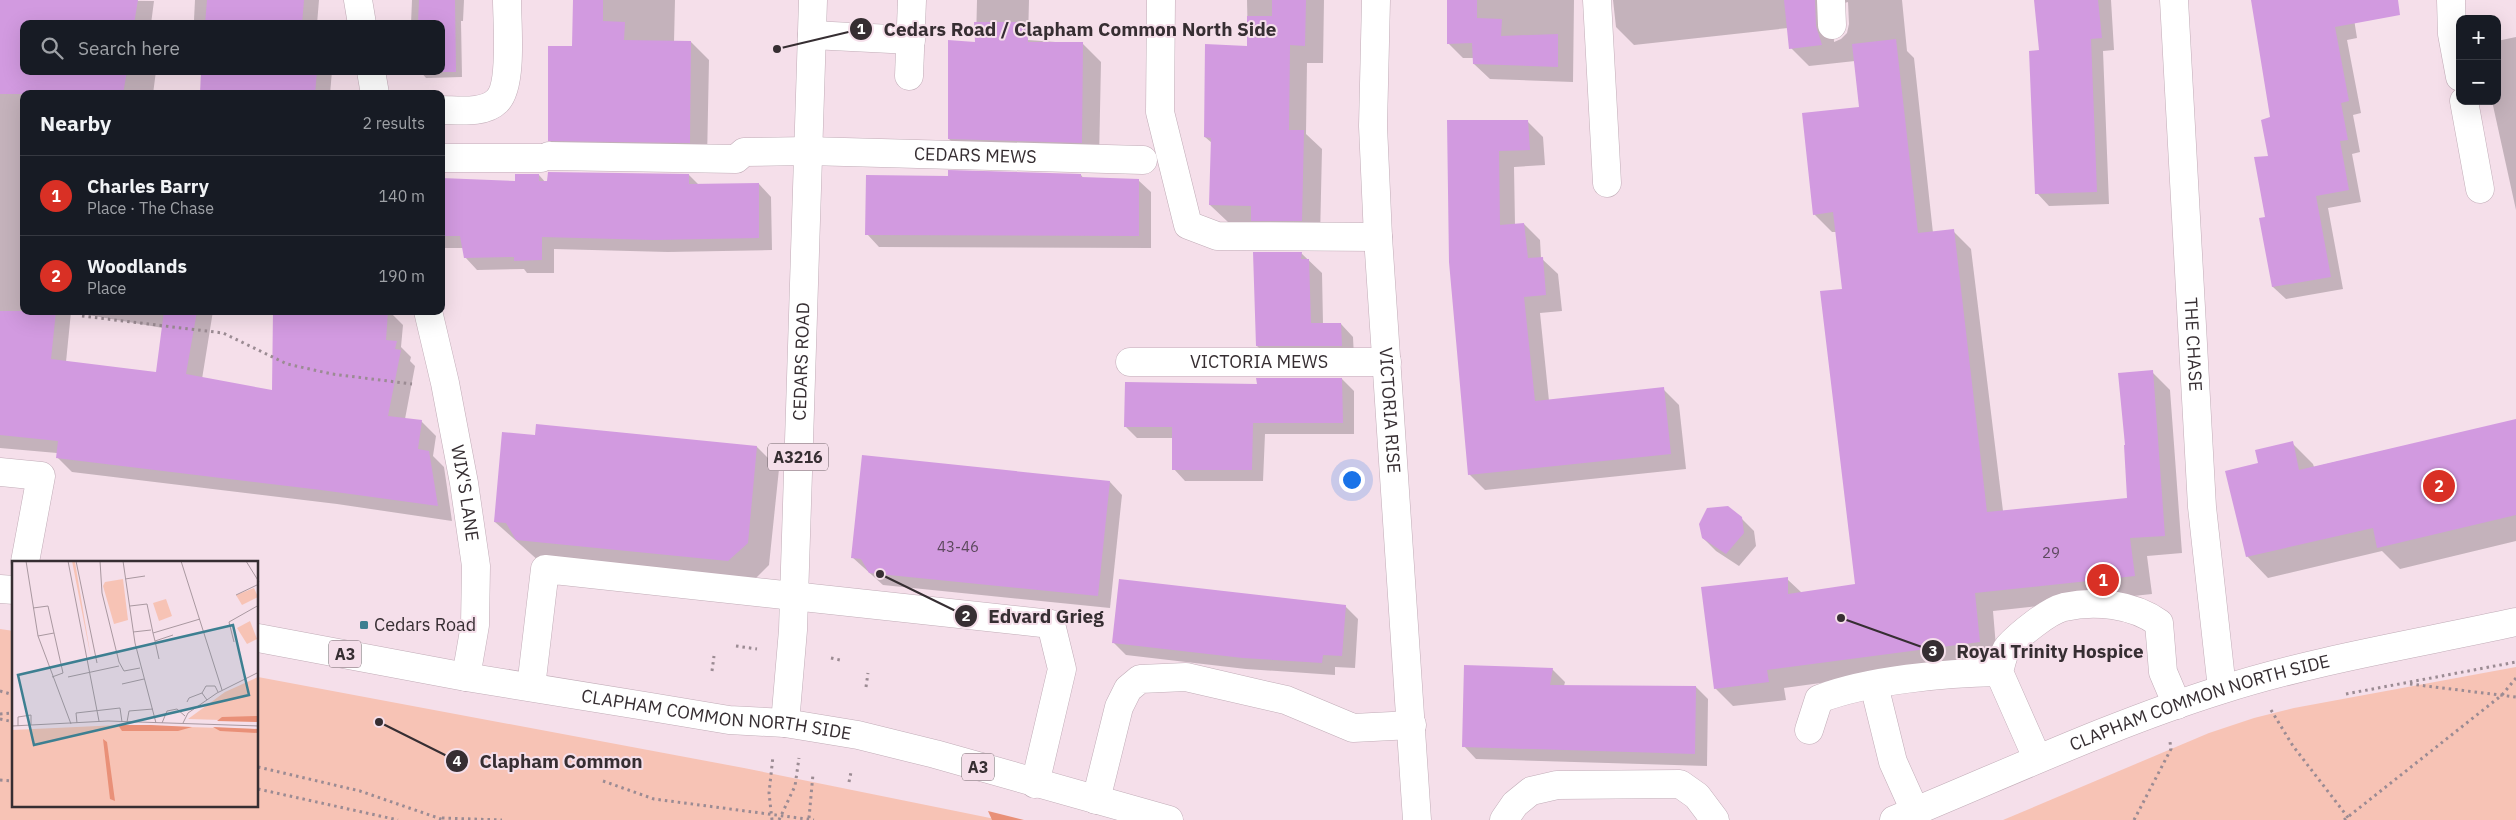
<!DOCTYPE html>
<meta charset="utf-8">
<style>
:root{--surface:#171b24;--page:#20242c;--text:#f1f3f6;--muted:#9ea1a6;--line:#363941;--accent:#d93025}
body{margin:0;font-family:"IBM Plex Sans",sans-serif;background:var(--page);color:var(--text)}
.controls{position:absolute;right:15px;top:15px;display:grid;overflow:hidden;border-radius:10px;box-shadow:0 5px 20px #0002}
.controls button{width:45px;height:45px;display:grid;place-items:center;padding:0;border:0;border-bottom:1px solid var(--line);background:var(--surface);color:var(--text);font:25px sans-serif}
.you{position:absolute;left:1351px;top:479px;width:18px;height:18px;margin:-12px;border:4px solid #fff;border-radius:50%;background:#1a73e8;box-shadow:0 0 0 8px #1a73e833}
.badge{display:grid;place-items:center;width:32px;height:32px;border-radius:50%;background:var(--accent);color:#fff;font-size:16px;font-weight:700}
.pin{position:absolute;translate:-50% -50%;border:2px solid #fff;box-shadow:0 1px 5px #0006}
.list{margin:0;padding:0;list-style:none}
h2{display:flex;justify-content:space-between;align-items:center;height:65px;margin:0;padding:0 20px;font-size:21px}
h2 small{font-size:16px;font-weight:400;color:var(--muted)}
.list li{display:grid;grid-template-columns:32px 1fr auto;gap:15px;align-items:center;box-sizing:border-box;height:80px;padding:0 20px;border-top:1px solid var(--line)}
.list b{display:block;font-size:19px;white-space:nowrap}
.list p{margin:0;font-size:16px;white-space:nowrap;color:var(--muted)}
.list em{font-size:16px;font-style:normal;color:var(--muted)}
.icon{flex:none;width:28px;height:28px;fill:none;stroke:currentColor;stroke-width:2;stroke-linecap:round;stroke-linejoin:round}
.map{position:relative;flex:none;width:2516px;height:820px;overflow:hidden}
.search{position:absolute;background:var(--surface);box-shadow:0 5px 20px #0002;left:20px;top:20px;width:425px;height:55px;display:flex;align-items:center;gap:12px;box-sizing:border-box;padding:0 18px;border-radius:10px;color:var(--muted);font-size:19px}
.panel{position:absolute;background:var(--surface);box-shadow:0 5px 20px #0002;left:20px;top:90px;width:425px;height:225px;border-radius:10px}
.map>svg:first-child{display:block}
</style>
<div class="map">
<svg width="2516" height="820" viewBox="0 0 2516 820">
<rect width="100%" height="100%" fill="#f5dfea"/>
<g fill="#f7c3b5">
<path d="M 0,629 L 14,631 L 14,806 L 258,806 L 258,677 L 744,768 L 1000,820 L 0,820 Z"/>
<path d="M 2516,667 L 2516,820 L 2003,820 L 2209,733 L 2254,718 L 2294,708 Z"/>
</g>
<path fill="#e99078" d="M 988,811 L 1024,820 L 992,820 Z"/>
<g fill="#0003" fill-rule="evenodd">
<path d="M 0,0 L 154,1 L 151,24 L 24,24 L 24,71 L 156,71 L 153,94 L 24,94 L 24,311 L 213,311 L 202,379 L 273,391 L 274,311 L 389,311 L 403,325 L 401,347 L 411,357 L 410,361 L 415,366 L 405,419 L 421,421 L 436,436 L 433,456 L 444,467 L 452,521 L 337,504 L 72,472 L 57,457 L 57,453 L 0,448 L 0,454 ZM 71,312 L 163,328 L 157,374 L 66,362 Z"/>
<path d="M 195,0 L 319,0 L 317,24 L 198,24 L 194,20 Z"/>
<path d="M 412,0 L 464,0 L 463,21 L 461,21 L 462,77 L 426,78 L 420,71 L 441,71 L 441,24 L 411,24 Z"/>
<path d="M 574,0 L 675,0 L 674,42 L 691,42 L 709,60 L 707,160 L 567,158 L 549,140 L 573,47 Z"/>
<path d="M 977,0 L 1029,0 L 1028,40 L 1083,44 L 1101,62 L 1099,160 L 967,157 L 949,139 L 976,43 Z"/>
<path d="M 1247,0 L 1324,0 L 1323,63 L 1307,63 L 1306,134 L 1322,149 L 1320,238 L 1228,222 L 1210,205 L 1212,143 L 1205,137 L 1248,47 Z"/>
<path d="M 1448,0 L 1574,0 L 1573,82 L 1490,79 L 1474,64 L 1474,58 L 1463,58 L 1448,43 Z"/>
<path d="M 1613,0 L 1902,0 L 1907,51 L 1914,58 L 1933,233 L 1953,231 L 1971,249 L 2003,511 L 2128,499 L 2152,372 L 2170,390 L 2182,553 L 2147,556 L 2152,594 L 1993,611 L 1997,659 L 1784,688 L 1786,700 L 1733,706 L 1715,688 L 1787,579 L 1802,593 L 1856,585 L 1844,290 L 1837,232 L 1832,232 L 1814,214 L 1860,109 L 1855,61 L 1809,66 L 1791,48 L 1788,28 L 1634,45 L 1616,27 ZM 1848,2 L 1849,24 L 1847,33 L 1841,39 L 1834,42 L 1833,19 L 1841,4 Z"/>
<path d="M 2039,0 L 2111,0 L 2114,50 L 2103,51 L 2109,204 L 2049,206 L 2037,193 L 2041,51 Z"/>
<path d="M 2252,0 L 2351,0 L 2357,38 L 2347,40 L 2361,113 L 2353,115 L 2360,152 L 2352,154 L 2361,202 L 2328,208 L 2343,289 L 2286,299 L 2273,287 L 2266,218 L 2272,118 Z"/>
<path d="M 2516,37 L 2516,210 L 2492,101 L 2497,101 L 2497,41 Z"/>
<path d="M 203,71 L 332,71 L 330,94 L 201,94 Z"/>
<path d="M 1448,121 L 1527,121 L 1543,137 L 1545,165 L 1514,167 L 1515,225 L 1524,224 L 1540,240 L 1541,258 L 1558,274 L 1562,311 L 1540,313 L 1549,401 L 1663,389 L 1679,405 L 1686,469 L 1485,490 L 1469,474 Z"/>
<path d="M 539,175 L 546,183 L 689,175 L 699,185 L 759,184 L 771,197 L 772,250 L 668,252 L 554,249 L 554,273 L 527,273 L 524,269 L 477,270 L 465,257 L 463,248 L 441,248 L 441,179 L 516,182 Z"/>
<path d="M 1081,175 L 1084,179 L 1138,180 L 1151,192 L 1151,248 L 879,247 L 867,234 Z"/>
<path d="M 1301,253 L 1322,273 L 1323,324 L 1341,324 L 1353,337 L 1354,358 L 1270,358 L 1257,346 Z"/>
<path d="M 1342,379 L 1354,391 L 1354,434 L 1265,434 L 1263,481 L 1185,481 L 1174,469 L 1174,438 L 1137,438 L 1125,426 L 1258,385 Z"/>
<path d="M 2516,420 L 2516,541 L 2400,569 L 2382,551 L 2268,578 L 2247,556 L 2260,464 L 2292,443 L 2313,464 L 2314,467 Z"/>
<path d="M 536,437 L 757,447 L 779,469 L 769,565 L 751,583 L 540,562 L 495,522 Z"/>
<path d="M 1110,482 L 1122,495 L 1110,608 L 883,585 L 852,557 Z"/>
<path d="M 1741,518 L 1754,531 L 1756,546 L 1739,566 L 1716,551 L 1703,538 Z"/>
<path d="M 1345,606 L 1358,619 L 1355,668 L 1335,667 L 1335,675 L 1246,669 L 1126,655 L 1113,642 Z"/>
<path d="M 1552,669 L 1565,682 L 1564,686 L 1696,687 L 1708,699 L 1707,766 L 1476,759 L 1464,746 Z"/>
</g>
<g fill="#d29ae0">
<path d="M 0,0 L 138,0 L 134,24 L 24,24 L 24,71 L 127,71 L 123,94 L 0,94 Z"/>
<path d="M 207,0 L 304,0 L 302,24 L 205,24 Z"/>
<path d="M 419,0 L 455,0 L 456,72 L 418,72 L 441,71 L 441,24 L 418,24 Z"/>
<path d="M 573,0 L 603,0 L 603,21 L 625,22 L 624,40 L 691,41 L 690,143 L 548,141 L 548,46 L 572,46 Z"/>
<path d="M 1272,0 L 1306,0 L 1305,46 L 1290,45 L 1289,130 L 1304,130 L 1302,221 L 1251,221 L 1251,206 L 1209,205 L 1211,138 L 1204,137 L 1205,44 L 1247,46 L 1247,16 L 1272,16 Z"/>
<path d="M 1447,0 L 1477,0 L 1477,18 L 1502,19 L 1501,36 L 1558,34 L 1558,67 L 1473,64 L 1472,43 L 1447,44 Z"/>
<path d="M 1784,0 L 1815,0 L 1816,26 L 1822,45 L 1789,49 Z"/>
<path d="M 2034,0 L 2098,0 L 2102,38 L 2091,39 L 2097,192 L 2035,194 L 2029,51 L 2039,50 Z"/>
<path d="M 2251,0 L 2398,0 L 2400,15 L 2335,27 L 2349,101 L 2341,103 L 2348,140 L 2340,141 L 2349,190 L 2316,196 L 2331,277 L 2272,287 L 2259,218 L 2265,217 L 2254,157 L 2268,156 L 2261,120 L 2270,117 Z"/>
<path d="M 974,22 L 1028,22 L 1028,42 L 1083,42 L 1082,143 L 948,139 L 948,40 L 975,42 Z"/>
<path d="M 1896,39 L 1918,233 L 1954,229 L 1987,512 L 2127,498 L 2124,445 L 2125,445 L 2118,373 L 2153,370 L 2165,536 L 2130,538 L 2135,576 L 1975,593 L 1980,642 L 1767,670 L 1769,682 L 1714,689 L 1701,587 L 1788,577 L 1788,594 L 1855,584 L 1820,291 L 1842,289 L 1833,212 L 1813,215 L 1802,113 L 1859,107 L 1852,44 Z"/>
<path d="M 201,71 L 317,71 L 315,94 L 200,94 Z"/>
<path d="M 1447,120 L 1528,120 L 1530,150 L 1499,151 L 1500,225 L 1524,223 L 1528,258 L 1543,257 L 1546,295 L 1524,297 L 1535,401 L 1664,387 L 1671,454 L 1468,475 L 1449,262 Z"/>
<path d="M 948,170 L 1081,174 L 1081,177 L 1139,179 L 1139,236 L 865,235 L 866,175 L 948,176 Z"/>
<path d="M 548,172 L 689,174 L 689,184 L 759,183 L 759,238 L 654,240 L 542,237 L 542,260 L 514,261 L 514,257 L 464,258 L 460,236 L 441,236 L 441,178 L 515,181 L 515,174 L 539,174 L 539,181 L 547,181 Z"/>
<path d="M 1253,252 L 1302,252 L 1301,259 L 1309,259 L 1311,323 L 1341,323 L 1342,346 L 1256,346 Z"/>
<path d="M 0,311 L 56,311 L 51,359 L 156,372 L 164,311 L 197,311 L 186,374 L 272,390 L 273,311 L 388,311 L 386,340 L 397,341 L 395,349 L 401,350 L 388,416 L 422,420 L 418,449 L 429,451 L 438,506 L 321,490 L 56,458 L 58,441 L 0,435 Z"/>
<path d="M 1256,378 L 1342,378 L 1343,423 L 1253,423 L 1252,470 L 1172,470 L 1172,427 L 1124,427 L 1125,382 L 1257,384 Z"/>
<path d="M 2516,419 L 2516,515 L 2377,548 L 2373,528 L 2246,557 L 2225,471 L 2258,463 L 2255,450 L 2293,441 L 2299,470 Z"/>
<path d="M 536,424 L 757,446 L 748,543 L 728,561 L 516,540 L 506,523 L 494,522 L 502,432 L 535,435 Z"/>
<path d="M 862,455 L 1110,481 L 1098,596 L 869,573 L 861,559 L 851,558 Z"/>
<path d="M 1728,506 L 1742,517 L 1744,533 L 1726,554 L 1702,538 L 1699,524 L 1707,508 Z"/>
<path d="M 1119,579 L 1346,605 L 1342,656 L 1323,655 L 1322,663 L 1243,658 L 1112,643 Z"/>
<path d="M 1464,665 L 1553,668 L 1550,685 L 1696,686 L 1695,754 L 1462,747 Z"/>
</g>
<g fill="none" stroke-linecap="round" stroke-linejoin="round">
<defs>
<g id="minor">
<path d="M 358,0 L 362,24"/>
<path d="M 1161,0 L 1160,112 L 1188,225 L 1217,236 L 1378,237"/>
<path id="s1" d="M 1376,0 L 1373,126 L 1378,237 L 1417,820"/>
<path d="M 1597,0 L 1607,183"/>
<path d="M 1831,0 L 1832,25"/>
<path id="s2" d="M 2174,0 L 2202,507 L 2222,689"/>
<path d="M 2451,0 L 2452,34 L 2460,77"/>
<path d="M 812,35 L 911,40"/>
<path d="M 371,71 L 375,94"/>
<path d="M 909,76 L 912,0"/>
<path d="M 2464,101 L 2480,189"/>
<path d="M 441,110 C 458,110 484,114 497,101 C 513,86 507,23 507,0"/>
<path id="s3" d="M 549,156 L 736,159 L 744,152 L 808,151 L 1143,160"/>
<path d="M 441,158 L 541,158"/>
<path id="s4" d="M 428,311 L 445,383 L 464,483 L 476,566 L 475,625 L 466,677"/>
<path id="s5" d="M 1130,362 L 1387,362"/>
<path d="M 0,472 L 41,476 L 25,562"/>
<path d="M 1874,685 L 1893,762 L 1915,811"/>
<path d="M 531,687 L 545,569 L 1051,624 L 1062,669 L 1035,784"/>
<path d="M 1809,730 L 1819,699 C 1869,680 1945,673 1999,672"/>
<path d="M 2037,758 L 1999,672 C 2001,665 2003,653 2008,647 C 2019,635 2048,611 2064,607 C 2095,600 2133,604 2159,623 L 2163,672 L 2177,705"/>
<path d="M 1096,800 L 1119,707 L 1128,689 L 1140,679 L 1186,677 L 1286,700 L 1353,728 L 1412,725"/>
<path d="M 1504,820 L 1515,804 L 1531,791 L 1557,785 L 1680,784 L 1697,796 L 1715,820"/>
</g>
<g id="major">
<path id="s6" d="M 785,723 L 793,630 L 813,0"/>
<path id="s7" d="M 1894,820 C 2002,776 2109,725 2221,690 C 2314,660 2420,643 2516,622"/>
</g>
<g id="highway">
<path d="M 0,589 L 14,590"/>
<path id="s8" d="M 258,638 L 466,677 L 651,707 L 729,720 L 785,723 L 858,735 L 935,754 L 1169,820"/>
</g>
</defs>
<use href="#minor" stroke="#c1acb7" stroke-width="29"/>
<use href="#major" stroke="#c1acb7" stroke-width="29"/>
<use href="#highway" stroke="#c1acb7" stroke-width="29"/>
<g stroke="#9b8b93" stroke-width="3" stroke-dasharray="2.5 4" stroke-linecap="butt">
<path d="M 82,316 L 223,333 L 287,364 L 332,374 L 412,384"/>
<path d="M 736,646 L 757,649"/>
<path d="M 831,658 L 840,660"/>
<path d="M 712,671 L 714,656"/>
<path d="M 2410,684 L 2516,697"/>
<path d="M 866,687 L 868,673"/>
<path d="M 0,691 L 14,695"/>
<path d="M 2346,694 L 2516,662"/>
<path d="M 2271,710 L 2293,746 L 2350,820"/>
<path d="M 0,714 L 14,713"/>
<path d="M 0,719 L 14,722"/>
<path d="M 258,767 L 360,791 L 444,820"/>
<path d="M 0,780 L 14,781"/>
<path d="M 603,781 L 654,799 L 814,820"/>
<path d="M 849,782 L 851,772"/>
<path d="M 258,789 L 398,820"/>
<path d="M 442,818 L 502,820"/>
<path d="M 809,818 L 813,774"/>
<path d="M 772,820 L 769,793 L 773,756"/>
<path d="M 779,820 L 795,786 L 799,758"/>
<path d="M 2134,820 L 2171,749 L 2170,742"/>
<path d="M 2344,820 L 2502,695 L 2516,678"/>
</g>
<use href="#minor" stroke="#fff" stroke-width="28"/>
<use href="#major" stroke="#fff" stroke-width="28"/>
<use href="#highway" stroke="#fff" stroke-width="28"/>
</g>
<rect fill="#3d7f91" stroke="#f5dfea" stroke-width="2" x="359" y="620" width="10" height="10" rx="2.5"/>
<g text-anchor="middle" stroke-width="4" stroke-linejoin="round" paint-order="stroke">
<g font-size="15" fill="#5d495e">
<text x="958" y="552">43-46</text>
<text x="2051" y="558">29</text>
</g>
<g fill="#f5dfea" stroke="#6f6369" stroke-width="1">
<rect x="768" y="443.5" width="60" height="27" rx="4"/>
<rect x="329" y="640.5" width="32" height="27" rx="4"/>
<rect x="962" y="753.5" width="32" height="27" rx="4"/>
</g>
<g font-size="16" font-weight="bold" fill="#362e32">
<text x="798" y="463">A3216</text>
<text x="345" y="660">A3</text>
<text x="978" y="773">A3</text>
</g>
<g font-size="18" fill="#362e32" stroke="#f5dfea">
<text dy="6" stroke="none"><textPath href="#s3" startOffset="429">CEDARS MEWS</textPath></text>
<text dy="6" stroke="none"><textPath href="#s2" startOffset="345">THE CHASE</textPath></text>
<text dy="6" stroke="none"><textPath href="#s6" startOffset="362">CEDARS ROAD</textPath></text>
<text dy="6" stroke="none"><textPath href="#s5" startOffset="129">VICTORIA MEWS</textPath></text>
<text dy="6" stroke="none"><textPath href="#s1" startOffset="411">VICTORIA RISE</textPath></text>
<text dy="6" stroke="none"><textPath href="#s4" startOffset="186">WIX'S LANE</textPath></text>
<text dy="6" stroke="none"><textPath href="#s7" startOffset="328">CLAPHAM COMMON NORTH SIDE</textPath></text>
<text dy="6" stroke="none"><textPath href="#s8" startOffset="465">CLAPHAM COMMON NORTH SIDE</textPath></text>
</g>
<g font-size="18" fill="#362e32" stroke="#f5dfea" text-anchor="start">
<text x="374" y="631">Cedars Road</text>
</g>
</g>
<g transform="translate(12 561)">
<rect width="246" height="246" fill="#f5dfea"/>
<path d="M 60,0 L 63,1 L 79,97 ZM 111,18 L 116,59 L 102,63 L 91,25 L 93,21 ZM 242,27 L 246,36 L 230,44 L 224,34 ZM 154,38 L 160,55 L 147,60 L 141,42 ZM 238,60 L 245,78 L 235,83 L 225,67 ZM 246,116 L 246,160 L 176,158 L 213,131 ZM 108,164 L 246,168 L 246,246 L 0,246 L 0,169 Z" fill="#f7c3b5"/>
<path d="M 246,155 L 246,161 L 205,160 L 210,156 ZM 106,164 L 139,164 L 180,166 L 166,170 L 110,170 ZM 201,166 L 246,168 L 246,172 L 208,170 ZM 91,178 L 95,181 L 103,240 L 98,238 Z" fill="#e99078"/>
<path fill="none" stroke="#a998a0" stroke-width="1" d="M 14,0 L 26,75 L 59,163M 56,0 L 87,160M 64,0 L 85,102M 88,0 L 90,32 L 107,101 L 112,110 L 128,107M 111,0 L 123,82 L 144,162M 169,0 L 210,129M 234,0 L 247,21M 113,18 L 133,15M 224,34 L 247,23M 118,45 L 135,43 L 141,72M 21,47 L 36,45 L 42,72M 121,71 L 139,69M 161,74 L 143,80 L 141,72 L 188,58M 26,75 L 42,72 L 51,112 L 40,116M 143,80 L 147,98M 222,81 L 217,61 L 247,44M 56,116 L 107,105M 110,123 L 132,118M 195,139 L 190,132 L 194,125 L 203,125 L 206,131M 175,141 L 177,137 L 190,132M 115,161 L 117,150 L 141,148M 65,162 L 64,152 L 108,147 L 110,161M 150,162 L 155,150 L 165,148 L 173,155M 171,162 L 176,152 L 205,132 L 247,111M 0,165 L 96,160 L 247,165M 6,165 L 6,156 L 19,154 L 19,164"/>
<path fill="#3d7f91" fill-opacity="0.15" stroke="#3d7f91" stroke-width="2.5" d="M 221,64 L 237,134 L 22,184 L 6,114 Z"/>
<rect width="246" height="246" fill="none" stroke="#362e32" stroke-width="2.5"/>
</g>
<path fill="none" stroke="#362e32" stroke-width="2" d="M777 49L861 29M880 574L966 616M1841 618L1933 651M379 722L457 761"/>
<g fill="#362e32" stroke="#f5dfea" stroke-width="2">
<circle cx="777" cy="49" r="5"/>
<circle cx="880" cy="574" r="5"/>
<circle cx="1841" cy="618" r="5"/>
<circle cx="379" cy="722" r="5"/>
<circle cx="861" cy="29" r="12"/>
<circle cx="966" cy="616" r="12"/>
<circle cx="1933" cy="651" r="12"/>
<circle cx="457" cy="761" r="12"/>
</g>
<g font-size="15" text-anchor="middle" font-weight="bold" fill="#fff">
<text x="861" y="34">1</text>
<text x="966" y="621">2</text>
<text x="1933" y="656">3</text>
<text x="457" y="766">4</text>
</g>
<g font-size="19" text-anchor="middle" font-weight="bold" fill="#362e32" stroke="#f5dfea" stroke-width="4" stroke-linejoin="round" paint-order="stroke">
<text x="1080" y="36">Cedars Road / Clapham Common North Side</text>
<text x="1046" y="623">Edvard Grieg</text>
<text x="2050" y="658">Royal Trinity Hospice</text>
<text x="561" y="768">Clapham Common</text>
</g>
</svg>
<div class="controls">
<button>+</button>
<button>−</button>
</div>
<div class="you"></div>
<div class="pin badge" style="left:2103px;top:580px">1</div>
<div class="pin badge" style="left:2439px;top:486px">2</div>
<div class="search"><svg class="icon" aria-label="search" viewBox="0 0 24 24"><circle cx="10" cy="10" r="6"/><path d="M15 15l6 6"/></svg>Search here</div>
<section class="panel">
<h2>Nearby<small>2 results</small></h2>
<ul class="list">
<li><span class="badge">1</span><div><b>Charles Barry</b><p>Place · The Chase</p></div><em>140 m</em></li>
<li><span class="badge">2</span><div><b>Woodlands</b><p>Place</p></div><em>190 m</em></li>
</ul>
</section>
</div>
